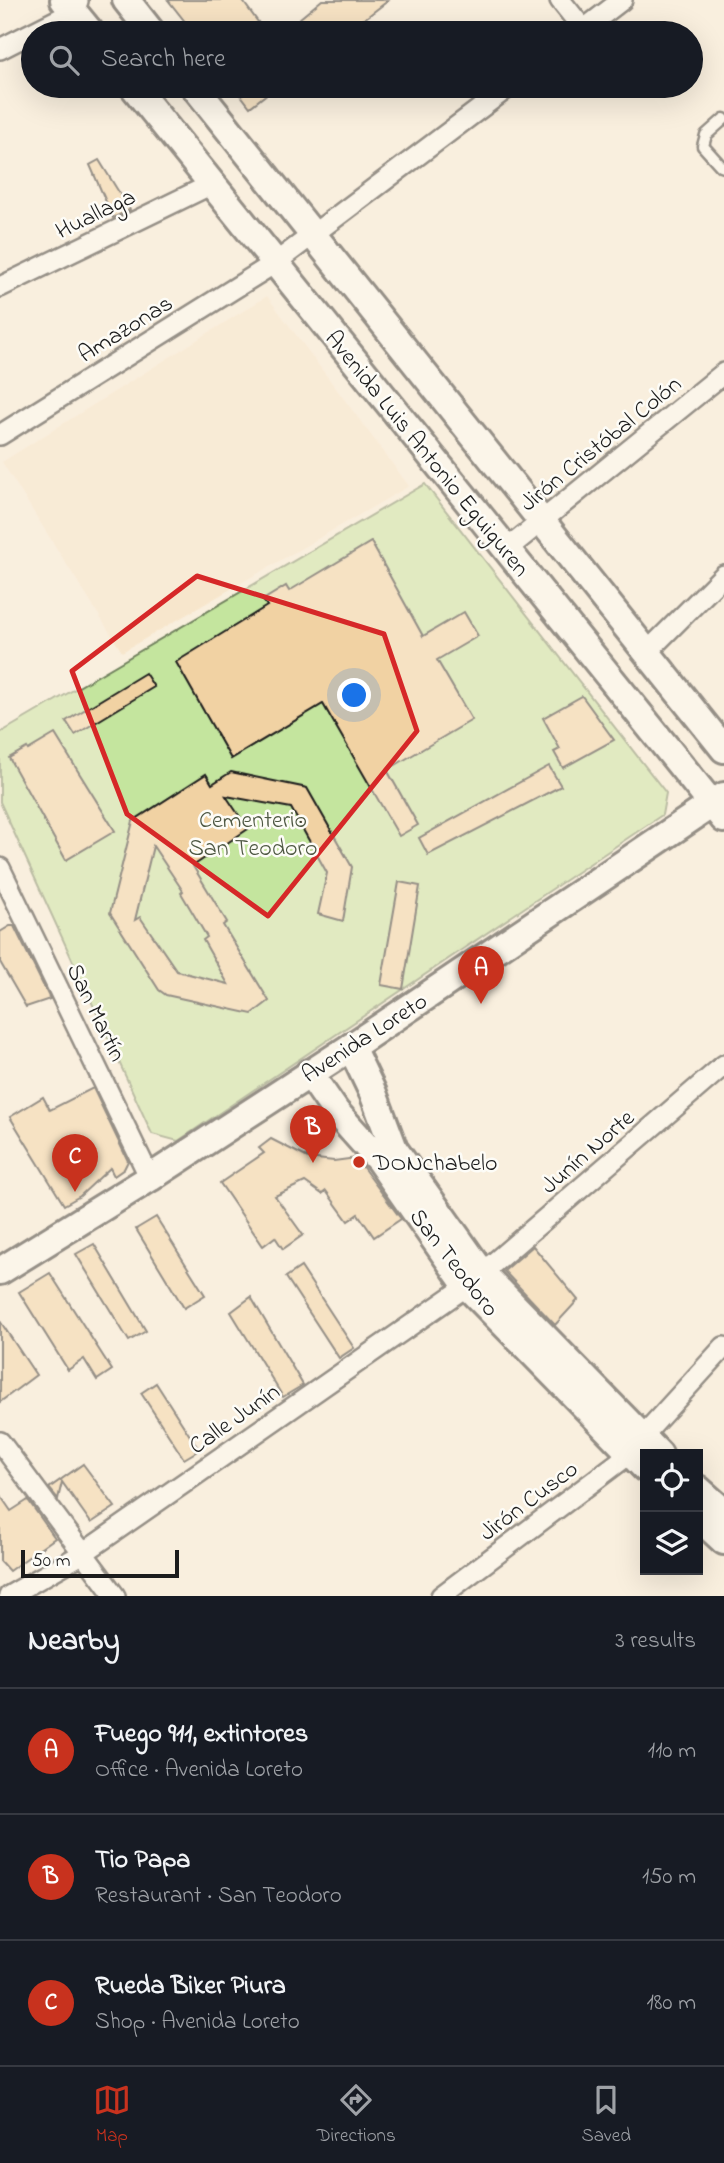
<!DOCTYPE html>
<meta charset="utf-8">
<style>
:root{--surface:#171b24;--page:#242831;--text:#f1f3f6;--muted:#9ea1a6;--line:#363941;--accent:#c8321e}
body{margin:0;font-family:"Indie Flower",sans-serif;background:var(--page);color:var(--text)}
.controls{position:absolute;right:21px;bottom:21px;display:grid;overflow:hidden;border-radius:0px;box-shadow:0 7px 28px #0002}
.controls button{width:63px;height:63px;display:grid;place-items:center;padding:0;border:0;border-bottom:2px solid var(--line);background:var(--surface);color:var(--text);font:35px sans-serif}
.scale{position:absolute;left:21px;bottom:18px;width:158px;box-sizing:border-box;padding-left:7px;border:4px solid #1c1c1c;border-top:0;font-size:19px;line-height:24px;white-space:nowrap;color:#1c1c1c;-webkit-text-stroke:5px #fdfcf7;paint-order:stroke}
.you{position:absolute;left:355px;top:696px;width:24px;height:24px;margin:-18px;border:5px solid #fff;border-radius:50%;background:#1a73e8;box-shadow:0 0 0 10px #1a73e833}
.badge{display:grid;place-items:center;width:46px;height:46px;border-radius:50%;background:var(--accent);color:#fff;font-size:23px;font-weight:700}
.pin{position:absolute;translate:-50% -58px;filter:drop-shadow(0 2px 4px #0008)}
.pin::after{content:'';position:absolute;top:37px;width:24px;height:21px;background:inherit;clip-path:polygon(0 0,100% 0,50% 100%)}
.list{margin:0;padding:0;list-style:none}
h2{display:flex;justify-content:space-between;align-items:center;height:91px;margin:0;padding:0 28px;font-size:30px}
h2 small{font-size:23px;font-weight:400;color:var(--muted)}
.list li{display:grid;grid-template-columns:46px 1fr auto;gap:21px;align-items:center;box-sizing:border-box;height:126px;padding:0 28px;border-top:2px solid var(--line)}
.list b{display:block;font-size:26px;white-space:nowrap}
.list p{margin:0;font-size:23px;white-space:nowrap;color:var(--muted)}
.list em{font-size:23px;font-style:normal;color:var(--muted)}
.icon{flex:none;width:38px;height:38px;fill:none;stroke:currentColor;stroke-width:2;stroke-linecap:round;stroke-linejoin:round}
.map{position:relative;flex:none;width:724px;height:1596px;overflow:hidden}
.search{position:absolute;background:var(--surface);box-shadow:0 7px 28px #0002;left:21px;right:21px;top:21px;height:77px;display:flex;align-items:center;gap:18px;box-sizing:border-box;padding:0 24px;border-radius:38px;color:var(--muted);font-size:26px}
.sheet{height:469px;background:var(--surface)}
nav{display:flex;justify-content:space-around;align-items:center;box-sizing:border-box;height:98px;border-top:2px solid var(--line);background:var(--surface);font-size:19px;color:var(--muted)}
nav a{display:grid;justify-items:center;gap:4px}
nav .on{color:var(--accent)}
.map>svg:first-child{display:block}
</style>
<div class="map">
<svg width="724" height="1596" viewBox="0 0 724 1596">
<rect width="100%" height="100%" fill="#f9efde"/>
<filter id="ink" filterUnits="userSpaceOnUse"><feTurbulence type="fractalNoise" baseFrequency=".0143" numOctaves="2"/><feDisplacementMap in="SourceGraphic" scale="14" xChannelSelector="R" yChannelSelector="G"/><feConvolveMatrix kernelMatrix="1 2 1 2 8 2 1 2 1" color-interpolation-filters="sRGB"/></filter>
<g filter="url(#ink)">
<path fill="#f7e6cc" d="M 267,296 L 409,486 L 122,652 L 2,462 Z"/>
<path fill="#c4e59e" stroke="#70805d" stroke-width="2" d="M 425,484 L 666,793 L 662,815 L 178,1141 L 152,1134 L 0,802 L 0,733 Z"/>
<g fill="#f1d2a3" stroke="#1c1c1c" stroke-width="2" fill-rule="evenodd">
<path d="M 168,0 L 242,0 L 266,33 L 194,33 Z"/>
<path d="M 322,0 L 389,0 L 346,33 L 282,33 Z"/>
<path d="M 234,86 L 277,86 L 250,107 Z"/>
<path d="M 99,160 L 130,210 L 113,218 L 90,165 Z"/>
<path d="M 371,542 L 423,636 L 464,612 L 478,636 L 437,660 L 472,720 L 387,770 L 418,825 L 399,836 L 323,704 L 231,759 L 176,662 L 267,606 L 263,600 L 286,586 L 289,591 Z"/>
<path d="M 145,673 L 154,687 L 75,735 L 66,721 Z"/>
<path d="M 582,696 L 614,740 L 563,768 L 554,752 L 560,749 L 543,718 Z"/>
<path d="M 55,734 L 115,831 L 66,860 L 9,758 L 27,748 L 28,750 Z"/>
<path d="M 549,766 L 561,786 L 428,855 L 419,838 Z"/>
<path d="M 231,772 L 307,788 L 352,867 L 343,921 L 318,914 L 327,873 L 291,808 L 226,796 L 248,829 L 193,866 L 227,922 L 223,925 L 269,1001 L 252,1014 L 166,995 L 159,990 L 110,913 L 133,821 L 206,774 L 212,784 ZM 153,846 L 183,891 L 181,893 L 207,937 L 203,940 L 228,984 L 177,971 L 140,917 L 135,920 Z"/>
<path d="M 399,882 L 420,886 L 403,989 L 381,985 Z"/>
<path d="M 10,926 L 14,926 L 50,999 L 26,1007 L 0,962 L 0,932 Z"/>
<path d="M 93,1088 L 128,1161 L 124,1169 L 114,1176 L 110,1168 L 80,1196 L 64,1205 L 10,1117 L 43,1097 L 50,1110 Z"/>
<path d="M 271,1139 L 308,1158 L 334,1161 L 356,1158 L 401,1219 L 374,1237 L 358,1214 L 348,1221 L 326,1191 L 322,1194 L 305,1182 L 275,1196 L 303,1235 L 283,1249 L 275,1237 L 263,1246 L 220,1183 L 264,1153 L 259,1148 Z"/>
<path d="M 156,1217 L 205,1295 L 184,1308 L 136,1229 Z"/>
<path d="M 94,1244 L 146,1331 L 129,1341 L 76,1254 Z"/>
<path d="M 533,1246 L 578,1300 L 555,1325 L 504,1271 Z"/>
<path d="M 301,1267 L 354,1348 L 339,1358 L 286,1277 Z"/>
<path d="M 50,1273 L 112,1370 L 97,1380 L 84,1359 L 68,1370 L 19,1292 Z"/>
<path d="M 251,1297 L 303,1385 L 283,1397 L 231,1312 Z"/>
<path d="M 0,1321 L 36,1375 L 0,1402 Z"/>
<path d="M 156,1383 L 199,1450 L 184,1459 L 141,1393 Z"/>
<path d="M 83,1464 L 115,1507 L 91,1523 L 62,1482 L 58,1499 L 49,1488 Z"/>
<path d="M 0,1495 L 11,1511 L 28,1500 L 55,1538 L 9,1571 L 0,1561 Z"/>
</g>
<g fill="none" stroke-linecap="round" stroke-linejoin="round">
<defs>
<path id="lane" d="M 724,119 L 706,135 L 703,146 L 721,166 L 724,167"/>
<g id="street">
<path d="M 560,0 L 584,30"/>
<path d="M 579,33 L 622,0"/>
<path d="M 0,49 L 73,12 L 78,1"/>
<path d="M 0,287 L 212,184"/>
<path d="M 0,435 L 275,263 L 510,86"/>
<path d="M 506,550 L 724,373"/>
<path d="M 647,652 L 724,575"/>
<path d="M 0,868 L 150,1178"/>
<path d="M 0,1442 L 115,1596"/>
<path d="M 9,1596 L 82,1554 L 467,1286 L 724,1065"/>
<path d="M 441,1596 L 619,1462 L 724,1347"/>
</g>
<g id="secondary">
<path d="M 64,0 L 91,33"/>
<path d="M 126,0 L 152,33"/>
<path d="M 133,86 L 724,819"/>
<path d="M 194,86 L 724,749"/>
<path d="M 351,1047 L 373,1093 L 394,1149 L 483,1274 L 659,1454"/>
<path d="M 309,1073 L 336,1112 L 379,1160 L 467,1286 L 645,1468"/>
<path d="M 0,1271 L 150,1178 L 351,1047 L 724,796"/>
<path d="M 698,1489 L 724,1512"/>
<path d="M 698,1517 L 724,1541"/>
</g>
</defs>
<use href="#lane" stroke="#1c1c1c" stroke-width="15"/>
<use href="#street" stroke="#1c1c1c" stroke-width="24"/>
<use href="#secondary" stroke="#1c1c1c" stroke-width="32"/>
<use href="#lane" stroke="#fdfcf7" stroke-width="10"/>
<use href="#street" stroke="#fdfcf7" stroke-width="19"/>
<use href="#secondary" stroke="#fdfcf7" stroke-width="26"/>
</g>
</g>
<path d="M0 0H724V1596H0ZM 197,576 L 384,634 L 417,731 L 268,916 L 127,814 L 72,671 Z" fill="#f9efde" fill-opacity=".55" fill-rule="evenodd"/>
<path fill="none" stroke="#d62828" stroke-width="5" stroke-linejoin="round" d="M 197,576 L 384,634 L 417,731 L 268,916 L 127,814 L 72,671 Z"/>
<circle fill="#c8321e" stroke="#fdfcf7" stroke-width="2.5" cx="359" cy="1162" r="7"/>
<g text-anchor="middle" stroke-width="5" stroke-linejoin="round" paint-order="stroke">
<g font-size="24" fill="#1c1c1c" stroke="#fdfcf7">
<text transform="translate(95 213) rotate(-26)" y="8">Huallaga</text>
<text transform="translate(125 328) rotate(-32)" y="8">Amazonas</text>
<text transform="translate(600 443) rotate(-39)" y="8">Jirón Cristóbal Colón</text>
<text transform="translate(428 453) rotate(51)" y="8">Avenida Luis Antonio Eguiguren</text>
<text transform="translate(97 1012) rotate(64)" y="8">San Martín</text>
<text transform="translate(364 1037) rotate(-33)" y="8">Avenida Loreto</text>
<text transform="translate(587 1151) rotate(-41)" y="8">Junín Norte</text>
<text transform="translate(455 1262) rotate(52)" y="8">San Teodoro</text>
<text transform="translate(234 1418) rotate(-35)" y="8">Calle Junín</text>
<text transform="translate(528 1500) rotate(-37)" y="8">Jirón Cusco</text>
</g>
<g font-size="24" fill="#4e5843" stroke="#fdfcf7">
<text x="253" y="827">Cementerio<tspan x="253" dy="28">San Teodoro</tspan></text>
</g>
<g font-size="24" fill="#1c1c1c" stroke="#fdfcf7" text-anchor="start">
<text x="373" y="1170">DONchabelo</text>
</g>
</g>
</svg>
<div class="controls">
<button><svg class="icon" aria-label="locate" viewBox="0 0 24 24"><circle cx="12" cy="12" r="6"/><path d="M12 2v4M12 18v4M2 12h4M18 12h4"/></svg></button>
<button><svg class="icon" aria-label="layers" viewBox="0 0 24 24"><path d="M12 4l9 5-9 5-9-5zM3 14l9 5 9-5"/></svg></button>
</div>
<div class="scale">50 m</div>
<div class="you"></div>
<div class="pin badge" style="left:481px;top:1004px">A</div>
<div class="pin badge" style="left:313px;top:1163px">B</div>
<div class="pin badge" style="left:75px;top:1192px">C</div>
<div class="search"><svg class="icon" aria-label="search" viewBox="0 0 24 24"><circle cx="10" cy="10" r="6"/><path d="M15 15l6 6"/></svg>Search here</div>
</div>
<section class="sheet">
<h2>Nearby<small>3 results</small></h2>
<ul class="list">
<li><span class="badge">A</span><div><b>Fuego 911, extintores</b><p>Office · Avenida Loreto</p></div><em>110 m</em></li>
<li><span class="badge">B</span><div><b>Tio Papa</b><p>Restaurant · San Teodoro</p></div><em>150 m</em></li>
<li><span class="badge">C</span><div><b>Rueda Biker Piura</b><p>Shop · Avenida Loreto</p></div><em>180 m</em></li>
</ul>
</section>
<nav>
<a class="on"><svg class="icon" aria-label="map" viewBox="0 0 24 24"><path d="M3 6l6-2 6 2 6-2v14l-6 2-6-2-6 2zM9 4v14M15 6v14"/></svg>Map</a>
<a><svg class="icon" aria-label="directions" viewBox="0 0 24 24"><path d="M12 3l9 9-9 9-9-9zM9 14v-3h6M13 9l2 2-2 2"/></svg>Directions</a>
<a><svg class="icon" aria-label="saved" viewBox="0 0 24 24"><path d="M7 4h10v16l-5-4-5 4z"/></svg>Saved</a>
</nav>
